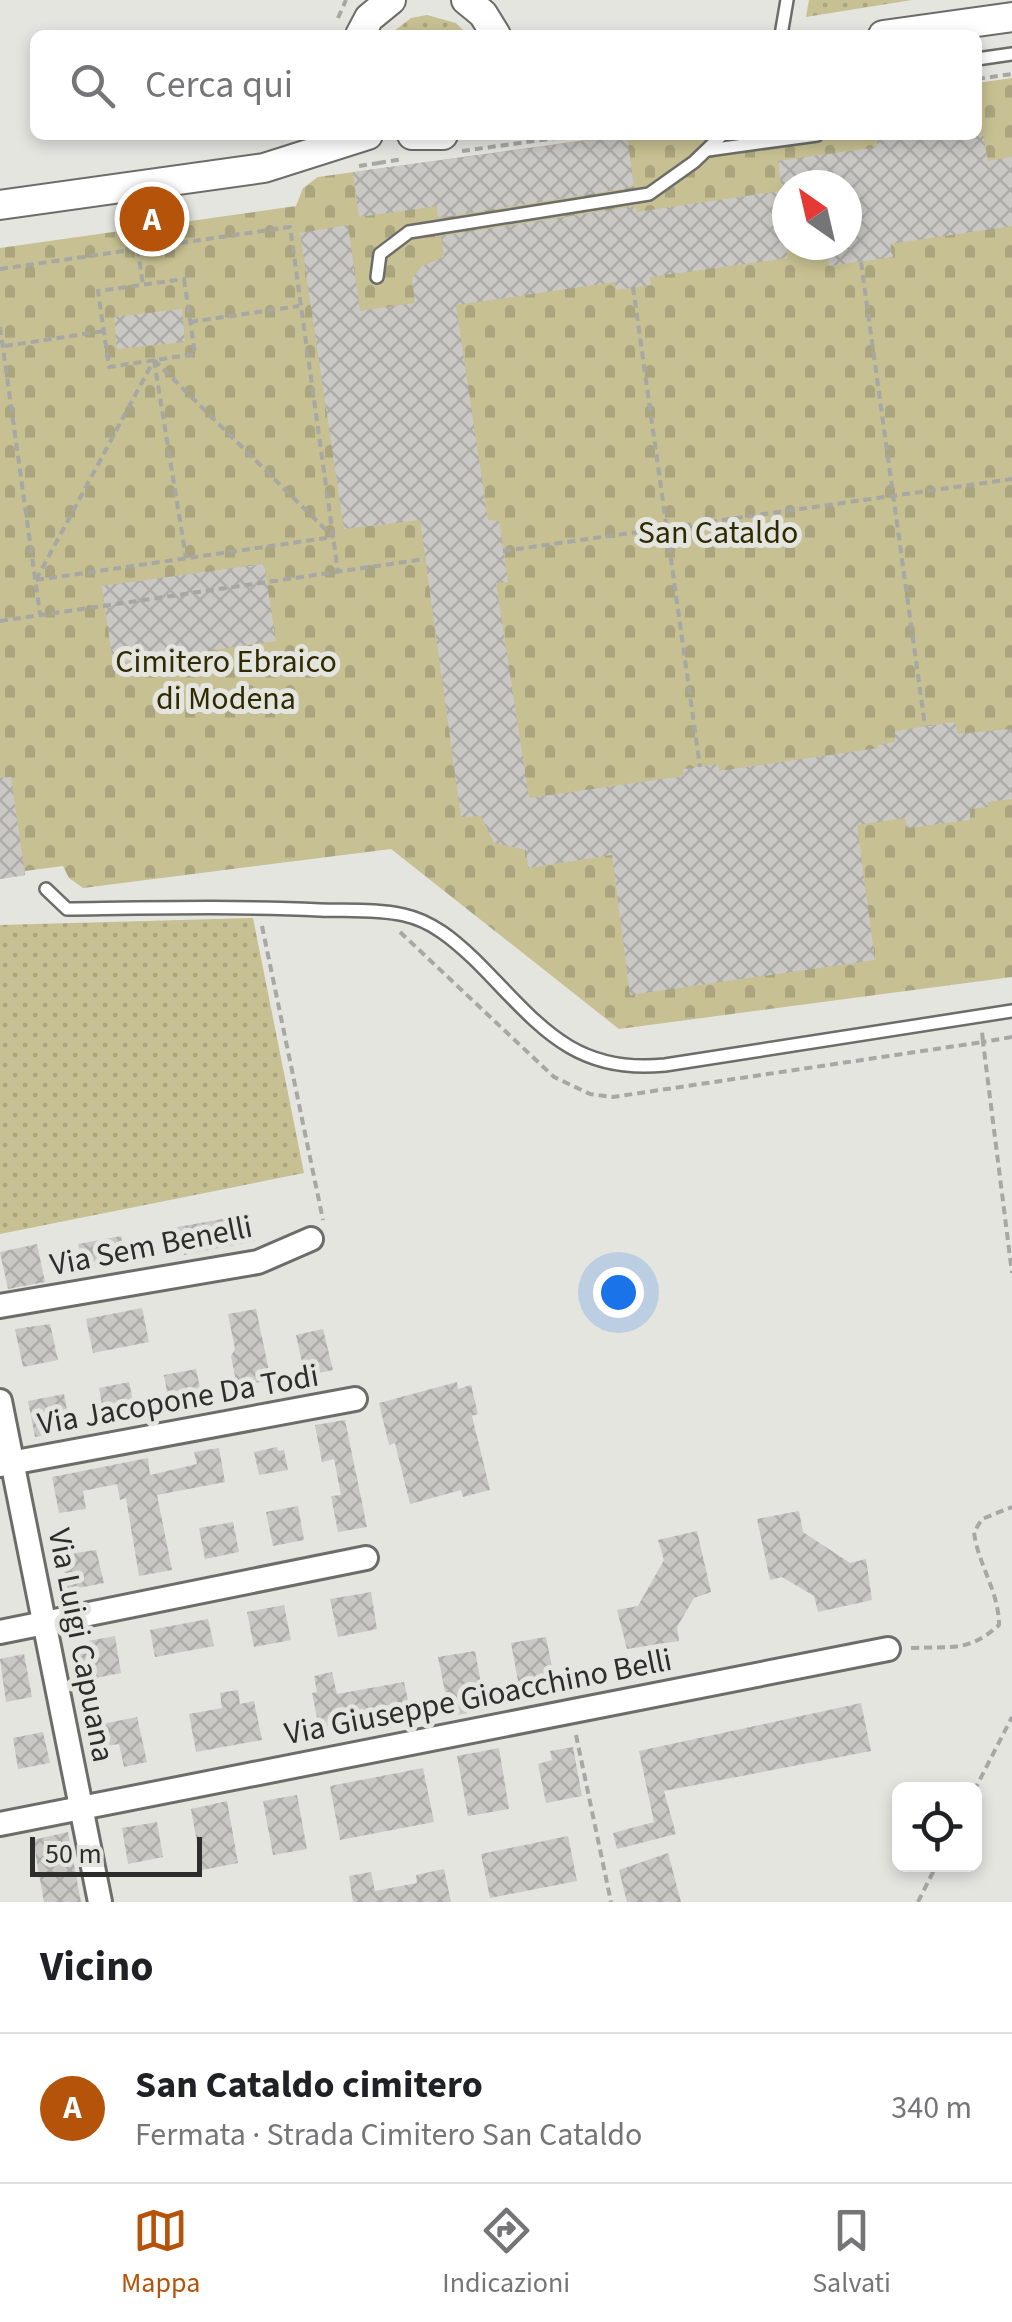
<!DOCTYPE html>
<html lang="it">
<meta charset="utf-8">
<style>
:root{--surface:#fff;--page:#f2f2f2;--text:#202124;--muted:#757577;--line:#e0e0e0;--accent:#b45309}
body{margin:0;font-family:"Source Sans 3",sans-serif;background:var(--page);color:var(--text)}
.controls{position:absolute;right:30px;bottom:30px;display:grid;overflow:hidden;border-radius:15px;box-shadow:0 5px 15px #0003}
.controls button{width:90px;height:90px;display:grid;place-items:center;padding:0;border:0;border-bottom:2px solid var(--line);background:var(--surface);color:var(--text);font:50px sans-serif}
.compass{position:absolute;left:772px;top:170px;width:90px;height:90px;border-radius:50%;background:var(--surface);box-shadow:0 5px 15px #0003;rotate:326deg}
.scale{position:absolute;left:30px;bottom:25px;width:172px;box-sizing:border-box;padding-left:10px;border:5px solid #2d2d2b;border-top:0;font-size:28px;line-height:35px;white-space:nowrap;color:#2d2d2b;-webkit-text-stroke:8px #e5e5e0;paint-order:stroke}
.you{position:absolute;left:618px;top:1292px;width:35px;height:35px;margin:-25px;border:8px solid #fff;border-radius:50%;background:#1a73e8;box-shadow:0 0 0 15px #1a73e833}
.badge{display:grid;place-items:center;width:65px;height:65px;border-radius:50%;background:var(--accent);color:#fff;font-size:32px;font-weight:700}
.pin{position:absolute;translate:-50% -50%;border:5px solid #fff;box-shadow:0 2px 10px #0006}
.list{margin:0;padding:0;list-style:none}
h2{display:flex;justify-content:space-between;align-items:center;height:130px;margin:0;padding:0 40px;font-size:42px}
h2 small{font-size:32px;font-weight:400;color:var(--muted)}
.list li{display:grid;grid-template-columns:65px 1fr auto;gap:30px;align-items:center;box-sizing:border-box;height:150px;padding:0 40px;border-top:2px solid var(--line)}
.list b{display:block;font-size:38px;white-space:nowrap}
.list p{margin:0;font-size:32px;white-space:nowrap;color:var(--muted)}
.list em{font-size:32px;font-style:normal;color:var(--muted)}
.icon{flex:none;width:55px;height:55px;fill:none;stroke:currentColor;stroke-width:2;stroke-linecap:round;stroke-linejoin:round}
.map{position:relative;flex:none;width:1012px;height:1902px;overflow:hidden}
.search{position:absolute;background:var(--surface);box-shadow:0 5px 15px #0003;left:30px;right:30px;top:30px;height:110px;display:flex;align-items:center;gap:25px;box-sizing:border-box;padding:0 35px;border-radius:15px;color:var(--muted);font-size:38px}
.sheet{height:280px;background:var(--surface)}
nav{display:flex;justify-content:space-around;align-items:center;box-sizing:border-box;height:140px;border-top:2px solid var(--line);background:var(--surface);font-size:28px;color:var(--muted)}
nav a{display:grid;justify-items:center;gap:5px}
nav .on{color:var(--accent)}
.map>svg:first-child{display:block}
</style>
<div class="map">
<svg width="1012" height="1902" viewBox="0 0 1012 1902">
<defs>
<pattern id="grass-dots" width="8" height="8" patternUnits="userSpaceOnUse" patternTransform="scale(2.5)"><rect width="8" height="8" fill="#c6c092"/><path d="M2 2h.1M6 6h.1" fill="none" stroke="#aaa57e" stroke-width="1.8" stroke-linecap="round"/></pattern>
<pattern id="cemetery-stones" width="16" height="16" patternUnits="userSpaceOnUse" patternTransform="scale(2.5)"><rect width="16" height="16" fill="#c6c092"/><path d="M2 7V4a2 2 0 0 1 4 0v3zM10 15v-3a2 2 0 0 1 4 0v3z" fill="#aaa57e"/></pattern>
<pattern id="building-cross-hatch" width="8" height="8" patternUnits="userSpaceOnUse" patternTransform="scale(2.5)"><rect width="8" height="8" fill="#c9c8c4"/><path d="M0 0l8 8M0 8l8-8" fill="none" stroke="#adaca9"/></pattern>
</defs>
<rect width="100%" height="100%" fill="#e5e5e0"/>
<g fill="url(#grass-dots)">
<path d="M 809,0 L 912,0 L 806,17 Z"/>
<path d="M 427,15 L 456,23 L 468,35 L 389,35 L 411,18 Z"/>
<path d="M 253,918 L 304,1173 L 0,1234 L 0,925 Z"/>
</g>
<path fill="url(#cemetery-stones)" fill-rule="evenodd" d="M 1012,78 L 1012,977 L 619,1029 L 391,849 L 83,888 L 69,878 L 63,866 L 25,871 L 25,875 L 0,879 L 0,248 L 296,206 L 303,188 L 318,177 L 622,135 L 977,135 L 977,83 ZM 787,185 L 847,185 L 847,245 L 787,245 Z"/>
<g fill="url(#building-cross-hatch)">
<path d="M 627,135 L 634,187 L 438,218 L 437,206 L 359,217 L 353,172 Z"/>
<path d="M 877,135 L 983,135 L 988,161 L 1012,157 L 1012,226 L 890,244 L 893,257 L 829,266 L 826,245 L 847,245 L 847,185 L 781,185 L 778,161 L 877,147 Z"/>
<path d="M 787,190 L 787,258 L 650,277 L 651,285 L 616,290 L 615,282 L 456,305 L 488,520 L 499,521 L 508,582 L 496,583 L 529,798 L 684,776 L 683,769 L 718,764 L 719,771 L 878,748 L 878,745 L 895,742 L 895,731 L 955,722 L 958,734 L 1012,729 L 1012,799 L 987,802 L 988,807 L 970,809 L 970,820 L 907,828 L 905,818 L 857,825 L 875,960 L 630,995 L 612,855 L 528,868 L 526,850 L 494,843 L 481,816 L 461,817 L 420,520 L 344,529 L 300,233 L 348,225 L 360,311 L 415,303 L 412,279 L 422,266 L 444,257 L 441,236 L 636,206 L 637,212 Z"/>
<path d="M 182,309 L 185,342 L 117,349 L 114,317 Z"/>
<path d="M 264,564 L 276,641 L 113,664 L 102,586 Z"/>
<path d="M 11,777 L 25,875 L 0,879 L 0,778 Z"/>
<path d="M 250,1214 L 255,1241 L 184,1255 L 184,1252 L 166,1256 L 161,1230 Z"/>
<path d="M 121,1236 L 126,1263 L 84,1268 L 78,1244 Z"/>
<path d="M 37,1244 L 45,1282 L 8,1289 L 0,1252 Z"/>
<path d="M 142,1308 L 149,1342 L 93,1353 L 86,1319 Z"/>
<path d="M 256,1309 L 271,1380 L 237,1386 L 231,1356 L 235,1349 L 228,1314 Z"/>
<path d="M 50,1324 L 58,1360 L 23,1367 L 15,1329 Z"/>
<path d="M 323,1329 L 333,1370 L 305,1376 L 296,1335 Z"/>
<path d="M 196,1369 L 203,1403 L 170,1410 L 164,1375 Z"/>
<path d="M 129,1382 L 135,1411 L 104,1417 L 99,1388 Z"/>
<path d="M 457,1382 L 458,1389 L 471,1385 L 478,1414 L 472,1416 L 490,1490 L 463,1497 L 461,1490 L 410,1504 L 395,1443 L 389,1445 L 379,1403 Z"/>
<path d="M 64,1394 L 71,1430 L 35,1437 L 28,1401 Z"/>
<path d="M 345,1420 L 367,1527 L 338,1532 L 331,1496 L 341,1495 L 334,1459 L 322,1462 L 315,1425 Z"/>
<path d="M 277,1447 L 278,1451 L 284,1450 L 288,1470 L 259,1475 L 254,1452 Z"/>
<path d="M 219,1448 L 225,1482 L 157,1495 L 172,1570 L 139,1576 L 126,1498 L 120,1500 L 117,1484 L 83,1491 L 86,1509 L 59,1513 L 52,1477 L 148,1458 L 150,1475 L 197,1464 L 194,1452 Z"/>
<path d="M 298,1506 L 304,1540 L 273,1546 L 266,1512 Z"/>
<path d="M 799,1511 L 803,1532 L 850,1563 L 866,1559 L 872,1600 L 818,1612 L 814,1596 L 782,1577 L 770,1580 L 757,1519 Z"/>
<path d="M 233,1522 L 239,1552 L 205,1559 L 199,1528 Z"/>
<path d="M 697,1531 L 711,1592 L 694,1598 L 677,1627 L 679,1641 L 627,1649 L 617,1610 L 638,1606 L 664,1560 L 658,1540 Z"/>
<path d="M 96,1550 L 104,1583 L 68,1590 L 61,1555 Z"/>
<path d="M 371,1592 L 377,1629 L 338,1637 L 330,1599 Z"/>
<path d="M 284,1605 L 291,1640 L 254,1647 L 247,1612 Z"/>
<path d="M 208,1619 L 214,1646 L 155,1657 L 150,1630 Z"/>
<path d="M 115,1636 L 121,1673 L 85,1680 L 78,1643 Z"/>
<path d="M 546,1637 L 558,1696 L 522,1702 L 511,1643 Z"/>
<path d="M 475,1651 L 486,1710 L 450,1716 L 438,1657 Z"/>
<path d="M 24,1654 L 32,1697 L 6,1702 L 0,1659 Z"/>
<path d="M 332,1672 L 337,1694 L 404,1682 L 413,1723 L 378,1730 L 375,1717 L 319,1728 L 312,1693 L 317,1692 L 314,1676 Z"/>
<path d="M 238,1690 L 240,1704 L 254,1701 L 262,1740 L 196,1752 L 189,1714 L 222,1708 L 220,1693 Z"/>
<path d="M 861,1703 L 871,1751 L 664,1791 L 676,1834 L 617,1849 L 613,1833 L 654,1822 L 639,1751 Z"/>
<path d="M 137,1717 L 147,1762 L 124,1767 L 119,1744 L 106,1746 L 102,1724 Z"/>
<path d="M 43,1732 L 50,1763 L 18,1769 L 13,1738 Z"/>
<path d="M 573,1747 L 582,1796 L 546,1803 L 538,1764 L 552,1760 L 550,1751 Z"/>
<path d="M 499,1748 L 509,1809 L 468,1816 L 457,1756 Z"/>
<path d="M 423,1768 L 434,1822 L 340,1840 L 330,1786 Z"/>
<path d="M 297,1795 L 307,1849 L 273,1855 L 263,1801 Z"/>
<path d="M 227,1801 L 238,1863 L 202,1870 L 191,1809 Z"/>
<path d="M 157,1822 L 163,1857 L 128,1864 L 122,1828 Z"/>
<path d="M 68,1832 L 81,1902 L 44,1902 L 33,1840 Z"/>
<path d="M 568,1836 L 577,1881 L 490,1898 L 481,1854 Z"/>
<path d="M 668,1853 L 681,1902 L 627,1902 L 619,1870 Z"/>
<path d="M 444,1869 L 451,1902 L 353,1902 L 349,1876 L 371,1872 L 375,1891 L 417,1883 L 416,1875 Z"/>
</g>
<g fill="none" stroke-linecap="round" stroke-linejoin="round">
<defs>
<g id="service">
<path d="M 781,35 L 787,0"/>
<path d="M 977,59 L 1012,54"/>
<path d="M 708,150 L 817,135"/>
<path d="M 377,277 L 380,254 L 409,232 L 649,194 L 694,162 L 722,135"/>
<path d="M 46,889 L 67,909 C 152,908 236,906 320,910 C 347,911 377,909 404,915 C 432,921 454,940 474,959 C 535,1019 569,1075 665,1065 L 1012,1011"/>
</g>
<g id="minor">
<path d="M 0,1306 L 258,1262 L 311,1239"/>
<path d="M 0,1401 L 100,1902"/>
<path d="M 0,1465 L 355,1399"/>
<path d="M 0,1632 L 366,1558"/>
<path d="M 0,1824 L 888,1649"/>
</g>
<g id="tertiary">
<path d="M 466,0 L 483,14 L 496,35"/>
<path d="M 360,35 L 369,18 L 391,0"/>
<path d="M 883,35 L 1012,17"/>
<path d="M 412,135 L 443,135"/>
<path d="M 0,205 L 264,168 L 368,135"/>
</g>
</defs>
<use href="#service" stroke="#6c6c68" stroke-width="16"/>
<use href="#minor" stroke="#6c6c68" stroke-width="28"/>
<use href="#tertiary" stroke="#6c6c68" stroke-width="32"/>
<g stroke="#a7a7a3" stroke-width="4" stroke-dasharray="8 5" stroke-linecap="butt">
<path d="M 338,18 L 346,0"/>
<path d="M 977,79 L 1012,74"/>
<path d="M 462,151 L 578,135"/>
<path d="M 378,163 L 403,159"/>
<path d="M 359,166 L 379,163"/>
<path d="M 132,210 L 143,285"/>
<path d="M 861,262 L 925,726"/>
<path d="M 0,269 L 290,227 L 338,572"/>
<path d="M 184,279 L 195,354 L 109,367 L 98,291 Z"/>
<path d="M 633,287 L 700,767"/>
<path d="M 190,322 L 299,306"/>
<path d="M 0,327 L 40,614"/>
<path d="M 5,346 L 104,331"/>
<path d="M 154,360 L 332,536"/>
<path d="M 154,360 L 186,558"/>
<path d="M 503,551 L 1012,479"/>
<path d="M 36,580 L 333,537"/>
<path d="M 36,580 L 154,360"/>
<path d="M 0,621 L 425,559"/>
<path d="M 262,926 L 323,1220"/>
<path d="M 400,932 L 554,1077 L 590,1094 L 613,1097 L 983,1042 L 982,1031"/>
<path d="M 1012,1037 L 983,1042 L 1012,1273"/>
<path d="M 911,1648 C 950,1646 968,1653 999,1625 C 999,1591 978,1565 974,1532 L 982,1519 L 1012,1507"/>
<path d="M 576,1735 L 611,1902"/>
<path d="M 974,1791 L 1012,1717"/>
<path d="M 918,1902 L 937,1864"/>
</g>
<use href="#service" stroke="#fff" stroke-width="11"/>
<use href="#minor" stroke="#fff" stroke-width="22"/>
<use href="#tertiary" stroke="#fff" stroke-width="28"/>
</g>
<g text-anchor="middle" stroke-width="10" stroke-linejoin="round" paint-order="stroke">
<g font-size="32" fill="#302a00" stroke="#e5e5e0">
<text x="718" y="543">San Cataldo</text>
<text x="226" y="672">Cimitero Ebraico<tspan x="226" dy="37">di Modena</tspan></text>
</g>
<g font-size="32" fill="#2d2d2b" stroke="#e5e5e0">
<text transform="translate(151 1245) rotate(-11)" y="11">Via Sem Benelli</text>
<text transform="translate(178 1399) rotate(-10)" y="11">Via Jacopone Da Todi</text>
<text transform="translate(82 1645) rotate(79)" y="11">Via Luigi Capuana</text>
<text transform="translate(478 1696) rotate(-11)" y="11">Via Giuseppe Gioacchino Belli</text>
</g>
</g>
</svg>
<div class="controls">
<button><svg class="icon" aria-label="locate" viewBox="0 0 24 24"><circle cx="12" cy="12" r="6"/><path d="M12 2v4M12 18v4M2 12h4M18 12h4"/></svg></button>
</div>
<svg class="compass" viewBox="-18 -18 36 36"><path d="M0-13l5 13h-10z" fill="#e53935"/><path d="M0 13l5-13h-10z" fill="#757577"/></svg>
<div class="scale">50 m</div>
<div class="you"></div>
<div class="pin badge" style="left:152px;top:219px">A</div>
<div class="search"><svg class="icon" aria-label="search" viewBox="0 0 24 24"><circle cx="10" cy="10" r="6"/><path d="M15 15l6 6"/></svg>Cerca qui</div>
</div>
<section class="sheet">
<h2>Vicino<small></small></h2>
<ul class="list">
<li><span class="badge">A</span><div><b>San Cataldo cimitero</b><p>Fermata · Strada Cimitero San Cataldo</p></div><em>340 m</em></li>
</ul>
</section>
<nav>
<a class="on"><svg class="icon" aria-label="map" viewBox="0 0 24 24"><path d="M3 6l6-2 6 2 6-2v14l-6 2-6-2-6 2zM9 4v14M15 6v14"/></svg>Mappa</a>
<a><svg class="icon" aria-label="directions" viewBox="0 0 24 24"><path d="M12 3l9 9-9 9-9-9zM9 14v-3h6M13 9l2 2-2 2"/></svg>Indicazioni</a>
<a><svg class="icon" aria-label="saved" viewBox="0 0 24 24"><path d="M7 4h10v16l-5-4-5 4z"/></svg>Salvati</a>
</nav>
